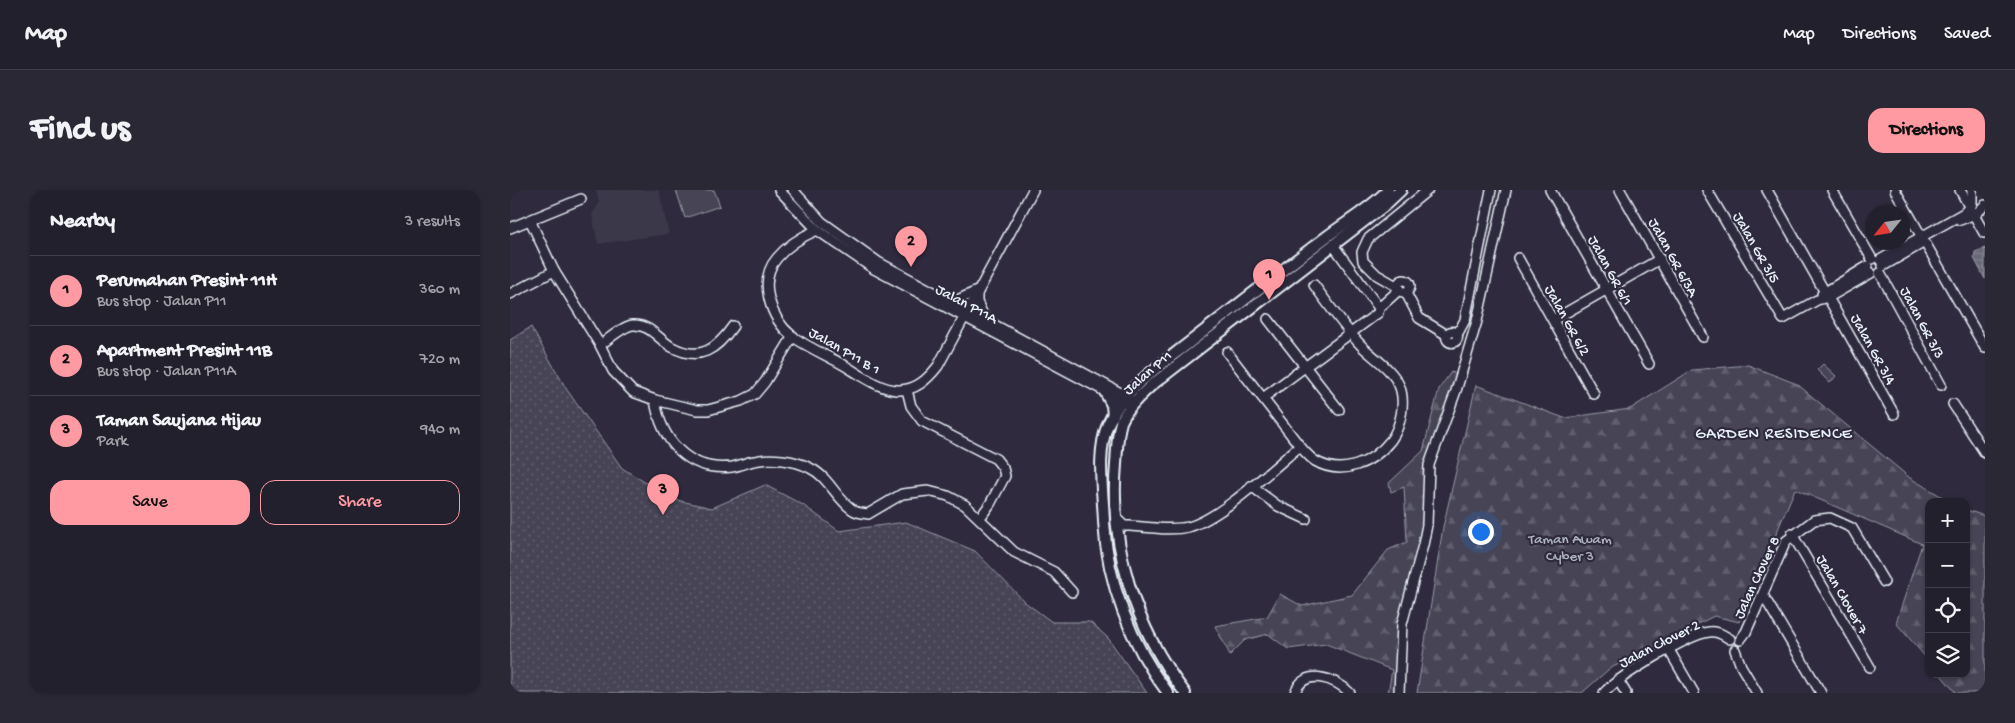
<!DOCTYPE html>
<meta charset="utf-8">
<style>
:root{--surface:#23202e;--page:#2b2836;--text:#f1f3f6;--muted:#a3a3aa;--line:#403e4a;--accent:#ff9aa2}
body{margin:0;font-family:"Gochi Hand",sans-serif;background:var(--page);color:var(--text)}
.controls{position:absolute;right:15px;bottom:15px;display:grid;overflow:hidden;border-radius:10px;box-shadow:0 1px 4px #0004}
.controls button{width:45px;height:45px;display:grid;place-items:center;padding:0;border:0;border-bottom:1px solid var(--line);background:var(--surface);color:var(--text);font:25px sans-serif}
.compass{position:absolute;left:1355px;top:15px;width:45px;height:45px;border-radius:50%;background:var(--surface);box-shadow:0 1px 4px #0004;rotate:240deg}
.you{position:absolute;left:970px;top:341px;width:18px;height:18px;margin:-12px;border:4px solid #fff;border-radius:50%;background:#1a73e8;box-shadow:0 0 0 8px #1a73e833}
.badge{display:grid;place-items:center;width:32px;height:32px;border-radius:50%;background:var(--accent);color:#111;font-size:16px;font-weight:700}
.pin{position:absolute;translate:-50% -41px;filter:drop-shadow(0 1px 2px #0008)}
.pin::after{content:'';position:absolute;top:26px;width:18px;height:15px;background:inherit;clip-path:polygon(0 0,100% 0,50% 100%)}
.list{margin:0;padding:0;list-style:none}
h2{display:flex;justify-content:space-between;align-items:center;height:65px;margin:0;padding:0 20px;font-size:21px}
h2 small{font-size:16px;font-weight:400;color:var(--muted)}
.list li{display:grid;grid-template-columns:32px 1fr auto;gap:15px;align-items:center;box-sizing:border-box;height:70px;padding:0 20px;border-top:1px solid var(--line)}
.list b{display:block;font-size:19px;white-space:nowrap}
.list p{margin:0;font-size:16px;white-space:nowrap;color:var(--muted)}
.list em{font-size:16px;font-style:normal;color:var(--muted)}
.actions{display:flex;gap:10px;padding:15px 20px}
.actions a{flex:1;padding:11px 0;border:1px solid var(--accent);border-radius:15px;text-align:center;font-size:18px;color:var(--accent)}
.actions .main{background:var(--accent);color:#111}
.icon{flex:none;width:28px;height:28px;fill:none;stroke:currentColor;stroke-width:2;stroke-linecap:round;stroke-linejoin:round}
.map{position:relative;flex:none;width:1475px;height:503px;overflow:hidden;border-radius:15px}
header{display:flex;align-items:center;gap:30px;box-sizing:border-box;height:70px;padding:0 25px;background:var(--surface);border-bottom:1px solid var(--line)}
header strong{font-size:24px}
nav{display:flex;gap:28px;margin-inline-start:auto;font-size:18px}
.intro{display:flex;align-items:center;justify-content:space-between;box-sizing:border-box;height:120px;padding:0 30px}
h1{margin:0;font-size:35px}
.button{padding:12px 22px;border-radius:15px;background:var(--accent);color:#111;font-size:18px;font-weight:700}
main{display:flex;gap:30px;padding:0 30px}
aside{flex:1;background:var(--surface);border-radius:15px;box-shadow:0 1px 4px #0004}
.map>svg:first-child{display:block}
</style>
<header>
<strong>Map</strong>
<nav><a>Map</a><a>Directions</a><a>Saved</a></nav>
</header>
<div class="intro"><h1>Find us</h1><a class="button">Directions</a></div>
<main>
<aside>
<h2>Nearby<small>3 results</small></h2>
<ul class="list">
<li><span class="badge">1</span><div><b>Perumahan Presint 11H</b><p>Bus stop · Jalan P11</p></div><em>360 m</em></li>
<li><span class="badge">2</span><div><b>Apartment Presint 11B</b><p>Bus stop · Jalan P11A</p></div><em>720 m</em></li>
<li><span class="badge">3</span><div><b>Taman Saujana Hijau</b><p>Park</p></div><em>940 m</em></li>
</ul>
<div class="actions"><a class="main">Save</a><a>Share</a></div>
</aside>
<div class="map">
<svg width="1475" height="503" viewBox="0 0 1475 503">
<defs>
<pattern id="forest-firs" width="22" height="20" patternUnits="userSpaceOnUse" patternTransform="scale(1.25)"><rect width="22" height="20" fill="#464455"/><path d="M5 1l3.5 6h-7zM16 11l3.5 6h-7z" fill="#615f6e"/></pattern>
<pattern id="park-dots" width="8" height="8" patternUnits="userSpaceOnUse" patternTransform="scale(1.25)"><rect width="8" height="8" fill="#464455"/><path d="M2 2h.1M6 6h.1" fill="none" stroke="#615f6e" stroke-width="1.8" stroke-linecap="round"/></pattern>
<pattern id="water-rules" width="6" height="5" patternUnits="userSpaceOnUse" patternTransform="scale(1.25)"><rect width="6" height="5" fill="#696978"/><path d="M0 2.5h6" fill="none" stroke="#7e7f8c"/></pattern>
</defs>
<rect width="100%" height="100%" fill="#2f2a3d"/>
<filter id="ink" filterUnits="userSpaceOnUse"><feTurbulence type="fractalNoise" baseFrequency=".02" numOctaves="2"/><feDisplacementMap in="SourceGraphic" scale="10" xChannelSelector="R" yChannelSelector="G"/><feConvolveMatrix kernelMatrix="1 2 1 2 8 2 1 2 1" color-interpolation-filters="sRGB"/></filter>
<g filter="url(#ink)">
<path fill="#3b3749" d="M 81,0 L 149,0 L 159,44 L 88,54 L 82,24 L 89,13 L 86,1 Z"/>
<g fill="url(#forest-firs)" stroke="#979aa6">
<path d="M 1238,175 L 1287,194 L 1400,288 L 1441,312 L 1419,312 L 1419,471 L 1386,433 L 1412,354 L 1285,299 L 1229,432 L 1204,426 L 1099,479 L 1072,503 L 907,503 L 933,337 L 966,195 L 1054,228 L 1120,219 L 1182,180 Z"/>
<path d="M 941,182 L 948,183 L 916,277 L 914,333 L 903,382 L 886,503 L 878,503 L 882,480 L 816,454 L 778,459 L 758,444 L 735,450 L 720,465 L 705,436 L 757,427 L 770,404 L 792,416 L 842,405 L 878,360 L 897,352 L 894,297 L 881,302 L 879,293 L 913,261 L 929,199 Z"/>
<path d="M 1456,320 L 1475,326 L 1475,503 L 1446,503 L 1430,484 L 1456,484 Z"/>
</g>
<path fill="url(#park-dots)" stroke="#979aa6" d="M 21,137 L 57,200 L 112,278 L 162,309 L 202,318 L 255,295 L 293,315 L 329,341 L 396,332 L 465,361 L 516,413 L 542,432 L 580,432 L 598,448 L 637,503 L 0,503 L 0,150 Z"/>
<g fill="#464455" stroke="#979aa6">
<path d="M 166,0 L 204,0 L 210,16 L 175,28 Z"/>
<path d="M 1313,174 L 1326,186 L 1320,193 L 1307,180 Z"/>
</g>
<path fill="url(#water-rules)" stroke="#9c9fab" d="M 1475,58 L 1475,89 L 1464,68 L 1465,62 Z"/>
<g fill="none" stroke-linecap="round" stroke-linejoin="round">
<defs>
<g id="minor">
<path d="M 269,0 L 307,40 L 364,79 L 619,214"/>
<path d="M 283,0 L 312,32 L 368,72 L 618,207"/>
<path d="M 1040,0 L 1139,174"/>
<path d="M 1110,0 L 1193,147"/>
<path d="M 1197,0 L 1273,129 L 1307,110 L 1319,107 L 1361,83"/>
<path d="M 1257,0 L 1384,224"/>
<path d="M 1322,0 L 1362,69"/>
<path d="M 1385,0 L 1475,158"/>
<path d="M 1450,0 L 1474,43"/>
<path d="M 20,30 L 44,81 L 90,155 L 103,181 L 123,202 L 145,210 L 187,220 L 198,220 L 231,211 L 245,204 L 255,192 L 283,146"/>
<path d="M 1450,30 L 1467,23 L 1475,15"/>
<path d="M 0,38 L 71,9"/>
<path d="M 307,40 C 293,46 277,56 267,68 C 247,91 261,129 282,146 C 297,157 316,165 332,174 C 348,183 368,199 387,200 C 405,201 417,190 428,176 L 523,0"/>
<path d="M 823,55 L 869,118"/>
<path d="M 1008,68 L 1084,204"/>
<path d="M 1370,70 L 1454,23 L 1462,14 L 1462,0"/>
<path d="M 1373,76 L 1411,54"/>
<path d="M 1370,83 L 1431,195"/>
<circle cx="894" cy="96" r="6"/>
<path d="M 888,97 L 867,85 L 853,71 L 852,62 L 858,49 L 918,0"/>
<path d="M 467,102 L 467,112 L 475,129"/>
<path d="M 896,103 L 909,128 L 937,145"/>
<path d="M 0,104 L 44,81"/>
<path d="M 1312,104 L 1358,76"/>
<path d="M 443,112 L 467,101"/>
<path d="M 758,129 L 829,220"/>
<path d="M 1043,130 L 1150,69"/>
<circle cx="942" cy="147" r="5.5"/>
<path d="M 947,145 L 955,130 L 981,0"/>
<path d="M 90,155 C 99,149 113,136 123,135 C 140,134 148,149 162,157 C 190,172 207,159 223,136"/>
<path d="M 717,162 C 736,187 756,212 775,237 C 784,248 793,263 805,271 C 832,287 863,273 881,250 C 891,236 896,211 889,195 C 880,176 861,167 848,152 C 832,134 818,114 804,95"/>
<path d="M 397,200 L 401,216 L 412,231 L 486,269 L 493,278 L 495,286 L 480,314 L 470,328"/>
<path d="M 753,208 L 868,123 L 869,118 L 889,100"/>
<path d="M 145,210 C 151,250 178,282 222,277 C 229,276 237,272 244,271 C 260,267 285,270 300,278 C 319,287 326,309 343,320 C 347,323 353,323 358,324 L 392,304 L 418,301 L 438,306 L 455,315 L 504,362 L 544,382 L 562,402"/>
<path d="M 1443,214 L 1475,263"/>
<path d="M 741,296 L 768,316 L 796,329"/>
<path d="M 606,328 L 614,336 L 620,336 C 638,337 660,341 678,337 C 710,329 762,279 790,256"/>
<path d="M 1282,344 L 1360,477"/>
<path d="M 1253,405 L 1311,503"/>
<path d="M 1230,450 L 1236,442 L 1276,351 L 1304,330 L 1320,328 L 1342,338 L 1374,392"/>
<path d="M 1159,460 L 1184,503"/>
<path d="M 1225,460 L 1231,476 L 1247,503"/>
<path d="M 1108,490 L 1116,503"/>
<path d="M 785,503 C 793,477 826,488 840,503"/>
<path d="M 889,503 L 892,434 L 913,355 L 917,335 L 919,275 L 946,201 L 967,131 L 996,0"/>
<path d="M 1094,503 C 1108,487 1179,444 1199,442 C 1208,441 1213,445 1220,449"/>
</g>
<g id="major">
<path d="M 595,202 L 602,215 L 603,226"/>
<path d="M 658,503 C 621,455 597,392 594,332 C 593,301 586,263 598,234 C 613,199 651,175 680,152 C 725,117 770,82 815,48 C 836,32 860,19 878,0"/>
<path d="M 675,503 C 625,438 599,356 606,274 C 607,260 607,245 611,232 C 618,216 631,205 643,194 L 875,15 L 891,0"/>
</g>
</defs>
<use href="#minor" stroke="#e8f1f8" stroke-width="12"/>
<use href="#major" stroke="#e8f1f8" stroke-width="14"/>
<use href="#minor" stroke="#2f2a3d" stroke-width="9"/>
<use href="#major" stroke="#2f2a3d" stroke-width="10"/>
</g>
</g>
<g text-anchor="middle" stroke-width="4.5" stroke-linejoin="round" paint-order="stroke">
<g font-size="15" fill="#e8f1f8" stroke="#2f2a3d">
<text transform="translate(1247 57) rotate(60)" y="5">Jalan GR 3/5</text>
<text transform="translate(1164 67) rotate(61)" y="5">Jalan GR 6/3A</text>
<text transform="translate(1101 80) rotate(61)" y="5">Jalan GR 6/1</text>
<text transform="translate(457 113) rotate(28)" y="5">Jalan P11A</text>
<text transform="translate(1058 130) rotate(61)" y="5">Jalan GR 6/2</text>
<text transform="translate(1413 132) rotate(62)" y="5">Jalan GR 3/3</text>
<text transform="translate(1364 159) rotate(61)" y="5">Jalan GR 3/4</text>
<text transform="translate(335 160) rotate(30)" y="5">Jalan P11 B 1</text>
<text transform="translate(637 182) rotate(-41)" y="5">Jalan P11</text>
<text transform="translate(1246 387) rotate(-65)" y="5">Jalan Clover 8</text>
<text transform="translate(1333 404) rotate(60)" y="5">Jalan Clover 7</text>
<text transform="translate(1149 453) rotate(-27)" y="5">Jalan Clover 2</text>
</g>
<g font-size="15" fill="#afb4bf" stroke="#2f2a3d">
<text x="1060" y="353">Taman Awam<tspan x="1060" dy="17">Cyber 3</tspan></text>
</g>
<g font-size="16" letter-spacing="1" fill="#e8f1f8" stroke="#2f2a3d">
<text x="1264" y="248">GARDEN RESIDENCE</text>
</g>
</g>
</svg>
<div class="controls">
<button>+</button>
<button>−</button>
<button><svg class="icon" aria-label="locate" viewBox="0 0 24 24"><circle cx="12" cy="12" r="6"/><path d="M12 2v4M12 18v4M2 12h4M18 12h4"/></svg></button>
<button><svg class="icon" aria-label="layers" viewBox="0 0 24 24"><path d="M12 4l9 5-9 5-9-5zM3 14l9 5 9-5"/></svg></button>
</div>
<svg class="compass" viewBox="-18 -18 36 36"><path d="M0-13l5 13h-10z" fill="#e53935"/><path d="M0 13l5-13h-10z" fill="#a3a3aa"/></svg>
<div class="you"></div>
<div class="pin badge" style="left:759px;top:110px">1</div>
<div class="pin badge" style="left:401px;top:77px">2</div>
<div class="pin badge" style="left:153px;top:325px">3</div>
</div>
</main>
